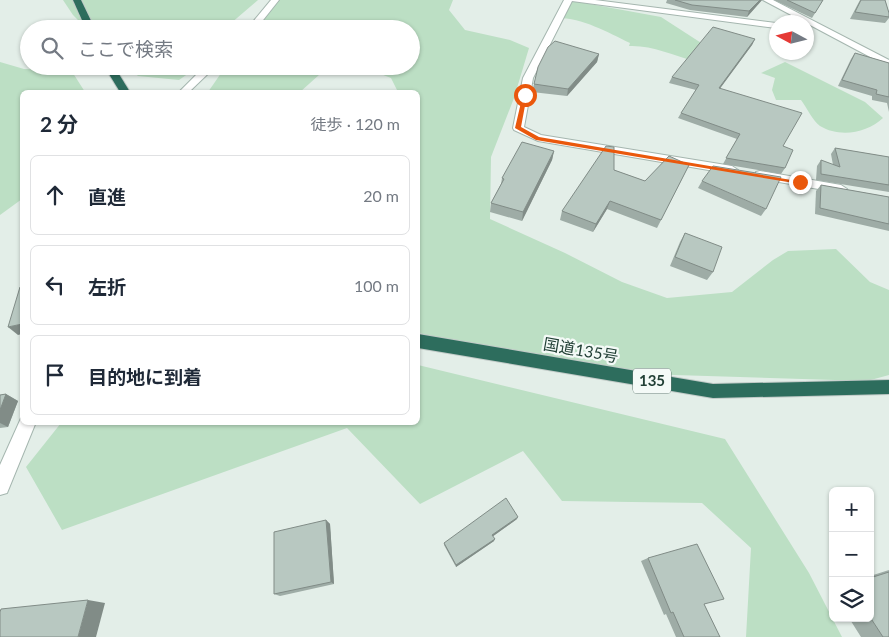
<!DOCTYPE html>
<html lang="ja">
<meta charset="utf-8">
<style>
:root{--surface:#fff;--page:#f2f2f3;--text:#1f2937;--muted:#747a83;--line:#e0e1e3}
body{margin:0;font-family:Lato,"Noto Sans JP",sans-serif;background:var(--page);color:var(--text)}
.controls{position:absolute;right:15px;bottom:15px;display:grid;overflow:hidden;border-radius:8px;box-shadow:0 1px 4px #0004}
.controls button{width:45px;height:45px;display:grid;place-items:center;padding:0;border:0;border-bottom:1px solid var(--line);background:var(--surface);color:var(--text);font:25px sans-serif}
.compass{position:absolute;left:769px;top:15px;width:45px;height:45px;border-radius:50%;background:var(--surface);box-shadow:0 1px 4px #0004;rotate:277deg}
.stop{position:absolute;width:15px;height:15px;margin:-11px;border:4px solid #ea580c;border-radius:50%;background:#fff}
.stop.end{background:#ea580c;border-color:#fff;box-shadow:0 1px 5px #0008}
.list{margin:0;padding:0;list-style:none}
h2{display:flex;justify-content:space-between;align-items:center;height:65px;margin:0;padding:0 20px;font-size:21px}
h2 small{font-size:16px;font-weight:400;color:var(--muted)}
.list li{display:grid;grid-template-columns:32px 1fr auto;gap:15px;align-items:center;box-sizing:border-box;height:80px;margin:0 10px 10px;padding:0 10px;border:1px solid var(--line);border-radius:8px}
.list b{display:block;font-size:19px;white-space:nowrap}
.list em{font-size:16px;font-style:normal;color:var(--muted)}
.icon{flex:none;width:28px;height:28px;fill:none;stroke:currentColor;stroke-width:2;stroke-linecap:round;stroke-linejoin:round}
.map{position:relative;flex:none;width:889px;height:637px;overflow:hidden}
.search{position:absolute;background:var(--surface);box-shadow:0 1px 4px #0004;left:20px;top:20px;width:400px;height:55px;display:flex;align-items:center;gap:12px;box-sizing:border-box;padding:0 18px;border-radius:28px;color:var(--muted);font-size:19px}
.panel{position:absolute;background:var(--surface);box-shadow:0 1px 4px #0004;left:20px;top:90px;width:400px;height:335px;border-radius:8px}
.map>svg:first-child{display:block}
</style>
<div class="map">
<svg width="889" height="637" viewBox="0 0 889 637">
<rect width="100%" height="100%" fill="#e3eee8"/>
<g fill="#bcdfc4">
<path d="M 63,0 L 258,0 L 230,24 L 227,29 L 87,29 L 73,15 Z"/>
<path d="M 275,0 L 453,0 L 449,10 L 465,30 L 510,40 L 529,48 L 514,98 L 491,157 L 490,219 L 565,253 L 622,282 L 667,298 L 732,292 L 773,260 L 788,251 L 836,249 L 870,282 L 889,290 L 889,375 L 867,381 L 610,373 L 450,346 L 418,332 L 418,92 L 398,92 L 391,78 L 360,66 L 411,66 L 411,29 L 253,29 Z"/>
<path d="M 568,0 L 661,17 L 709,48 L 694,61 C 672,55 652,45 629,46 L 630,43 C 607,32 583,18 557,18 Z"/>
<path d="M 0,62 L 24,69 L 71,70 L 85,92 L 22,92 L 22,199 L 0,215 Z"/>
<path d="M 785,62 L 865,102 L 883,118 C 867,133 840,138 820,126 C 813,121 807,108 801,100 L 776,100 L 772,90 L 775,78 L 761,73 Z"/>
<path d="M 127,66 L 199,66 L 179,80 L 138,76 Z"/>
<path d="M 226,66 L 329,66 L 300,92 L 208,92 Z"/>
<path d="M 418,365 L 725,439 L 809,573 L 842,637 L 746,637 L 751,548 L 702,503 L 562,501 L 523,451 L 420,504 L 347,428 L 62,530 L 26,467 L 61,423 L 418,422 Z"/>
</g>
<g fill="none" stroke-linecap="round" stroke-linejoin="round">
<defs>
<g id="minor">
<path d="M 271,0 L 279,0 L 256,29 L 247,29 Z"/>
<path d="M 564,0 L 595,0 L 776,23 L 776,28 L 572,1 L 533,78 L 524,127 L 541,135 L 732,166 L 738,170 L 736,173 L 732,174 L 538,141 L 514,130 L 513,128 L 523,78 Z"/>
<path d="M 763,0 L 773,0 L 889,60 L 889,67 Z"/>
<path d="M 205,66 L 216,66 L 189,92 L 179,92 Z"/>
<path d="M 760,171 L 841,185 L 847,189 L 841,193 L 756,178 L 756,172 Z"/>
<path d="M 22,416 L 22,422 L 36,422 L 7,493 L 0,495 L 0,465 Z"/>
</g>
<g id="highway">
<path d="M 73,0 L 81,0 L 95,29 L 86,29 Z"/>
<path d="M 104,66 L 114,66 L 130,92 L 120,92 Z"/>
<path d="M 418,334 L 713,384 L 889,380 L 889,394 L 713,398 L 418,348 Z"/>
</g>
</defs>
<use href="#minor" stroke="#a5b6af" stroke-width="2"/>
<use href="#highway" stroke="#c1cac7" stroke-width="2"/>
<use href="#minor" fill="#fff" fill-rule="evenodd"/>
<use href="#highway" fill="#2d6d5d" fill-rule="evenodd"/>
</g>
<g fill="#9eaca6">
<path d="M 667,0 L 762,0 L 747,17 L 690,10 L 666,3 Z"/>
<path d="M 774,0 L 823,0 L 812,18 Z"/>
<path d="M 860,0 L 885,0 L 889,13 L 889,18 L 885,23 L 850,19 Z"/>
<path d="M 755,39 L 752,45 L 720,88 L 783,146 L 785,168 L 781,174 L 723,164 L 737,139 L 678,118 L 681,113 L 696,90 L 669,83 L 672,77 Z"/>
<path d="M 855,53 L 889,63 L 889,112 L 887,103 L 872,100 L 872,96 L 838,86 L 851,59 Z"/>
<path d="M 599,54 L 597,62 L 567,96 L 532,92 L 534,84 Z"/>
<path d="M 835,148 L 889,157 L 889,192 L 816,180 L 817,166 L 821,160 L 833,165 L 831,154 Z"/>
<path d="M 554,151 L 552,160 L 522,221 L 490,212 L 491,203 L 501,184 L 502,178 Z"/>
<path d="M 689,165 L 657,228 L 607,209 L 593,232 L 560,220 L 562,211 L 614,170 L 645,181 Z"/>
<path d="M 702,181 L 766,209 L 761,216 L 698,188 Z"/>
<path d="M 821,185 L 889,197 L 889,231 L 815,214 L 816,191 Z"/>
<path d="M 685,233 L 713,272 L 707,280 L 670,266 L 680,242 Z"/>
<path d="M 6,394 L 18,401 L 8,427 L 0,428 L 0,395 Z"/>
<path d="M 517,519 L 493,536 L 494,541 L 456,567 L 444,545 L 444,543 Z"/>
<path d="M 326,520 L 330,524 L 334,584 L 280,596 L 274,594 Z"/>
<path d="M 648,558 L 704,604 L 720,637 L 676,637 L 666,614 L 664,615 L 641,561 Z"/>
<path d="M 889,570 L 889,637 L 861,637 L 849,618 L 870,618 L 870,576 Z"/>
</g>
<g fill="#818c87">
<path d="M 760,0 L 762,0 L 747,17 L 749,11 Z"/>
<path d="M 755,39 L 752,45 L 716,94 L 719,88 Z"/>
<path d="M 599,54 L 597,62 L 567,96 L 568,89 Z"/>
<path d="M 554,151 L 552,160 L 522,221 L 523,212 Z"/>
<path d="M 610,201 L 607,209 L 593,232 L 596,224 Z"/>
<path d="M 22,324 L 22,334 L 18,335 L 8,327 Z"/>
<path d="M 6,394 L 18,401 L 8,427 L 0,423 L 0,410 Z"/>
<path d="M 518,517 L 517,519 L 492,537 L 492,535 Z"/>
<path d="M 326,520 L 330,524 L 334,584 L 331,582 Z"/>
<path d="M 495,539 L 494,541 L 456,567 L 456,565 Z"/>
<path d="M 88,600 L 105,603 L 96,637 L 78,637 Z"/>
</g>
<g fill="#b8c8c1" stroke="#818c87">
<path d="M 675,0 L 760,0 L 749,11 L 692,5 Z"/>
<path d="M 787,0 L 823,0 L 815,13 Z"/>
<path d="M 861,0 L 885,0 L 889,13 L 889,17 L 855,12 Z"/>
<path d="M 713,27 L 755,39 L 719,88 L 802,113 L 783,146 L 793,150 L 785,168 L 726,158 L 740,134 L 681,113 L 699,85 L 672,77 Z"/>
<path d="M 555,41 L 599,54 L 568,89 L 534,84 L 538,67 L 548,47 Z"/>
<path d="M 855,53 L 889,63 L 889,97 L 876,94 L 877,90 L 842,80 Z"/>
<path d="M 522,142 L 554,151 L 523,212 L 491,203 L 504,179 L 502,178 Z"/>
<path d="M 606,146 L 614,147 L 614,170 L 645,181 L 669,156 L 689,165 L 661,220 L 610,201 L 596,224 L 562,211 Z"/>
<path d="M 835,148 L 889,157 L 889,185 L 821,174 L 821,160 L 840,167 Z"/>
<path d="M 713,166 L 781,177 L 766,209 L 702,181 Z"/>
<path d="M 821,185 L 889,197 L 889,224 L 820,208 Z"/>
<path d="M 685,233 L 722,247 L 713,272 L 675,257 Z"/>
<path d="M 20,287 L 22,287 L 22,324 L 8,327 Z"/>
<path d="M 6,394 L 0,410 L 0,395 Z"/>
<path d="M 506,498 L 518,517 L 492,535 L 495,539 L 456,565 L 444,543 Z"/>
<path d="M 326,520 L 331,582 L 274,594 L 274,532 Z"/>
<path d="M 697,544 L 724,599 L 704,604 L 720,637 L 684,637 L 673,612 L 671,613 L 648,558 Z"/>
<path d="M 889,572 L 889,637 L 883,637 L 870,617 L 870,578 Z"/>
<path d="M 88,600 L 78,637 L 0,637 L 0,612 L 1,609 Z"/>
</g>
<path fill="#ea580c" d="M 523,94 L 527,95 L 521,127 L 539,137 L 803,182 L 800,184 L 536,140 L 515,128 Z"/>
<g text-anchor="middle" stroke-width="4.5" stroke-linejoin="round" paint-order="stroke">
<rect fill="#f4faf7" stroke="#617870" stroke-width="1" x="633" y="368.5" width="38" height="25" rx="4"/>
<g font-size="15" font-weight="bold" fill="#224036">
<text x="652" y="386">135</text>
</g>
<g font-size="16" fill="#224036" stroke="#f4faf7">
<text transform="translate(581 350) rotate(10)" y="6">国道135号</text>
</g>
</g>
</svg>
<div class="controls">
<button>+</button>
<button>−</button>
<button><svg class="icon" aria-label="layers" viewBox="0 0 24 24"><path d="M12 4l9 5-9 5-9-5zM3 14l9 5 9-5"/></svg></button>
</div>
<svg class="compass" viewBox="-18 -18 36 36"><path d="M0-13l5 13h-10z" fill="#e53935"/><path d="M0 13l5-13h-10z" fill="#747a83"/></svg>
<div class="stop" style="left:525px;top:95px"></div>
<div class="stop end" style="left:800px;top:182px"></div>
<div class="search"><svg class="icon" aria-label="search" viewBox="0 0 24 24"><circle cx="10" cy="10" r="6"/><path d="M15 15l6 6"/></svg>ここで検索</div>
<section class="panel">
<h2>2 分<small>徒歩 · 120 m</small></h2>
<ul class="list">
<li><svg class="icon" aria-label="ahead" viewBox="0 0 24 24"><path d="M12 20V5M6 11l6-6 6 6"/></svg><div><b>直進</b></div><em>20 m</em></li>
<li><svg class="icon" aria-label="left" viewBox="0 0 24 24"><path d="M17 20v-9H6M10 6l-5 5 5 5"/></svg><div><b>左折</b></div><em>100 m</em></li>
<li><svg class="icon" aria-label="arrive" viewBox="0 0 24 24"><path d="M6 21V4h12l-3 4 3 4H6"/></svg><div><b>目的地に到着</b></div></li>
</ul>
</section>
</div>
